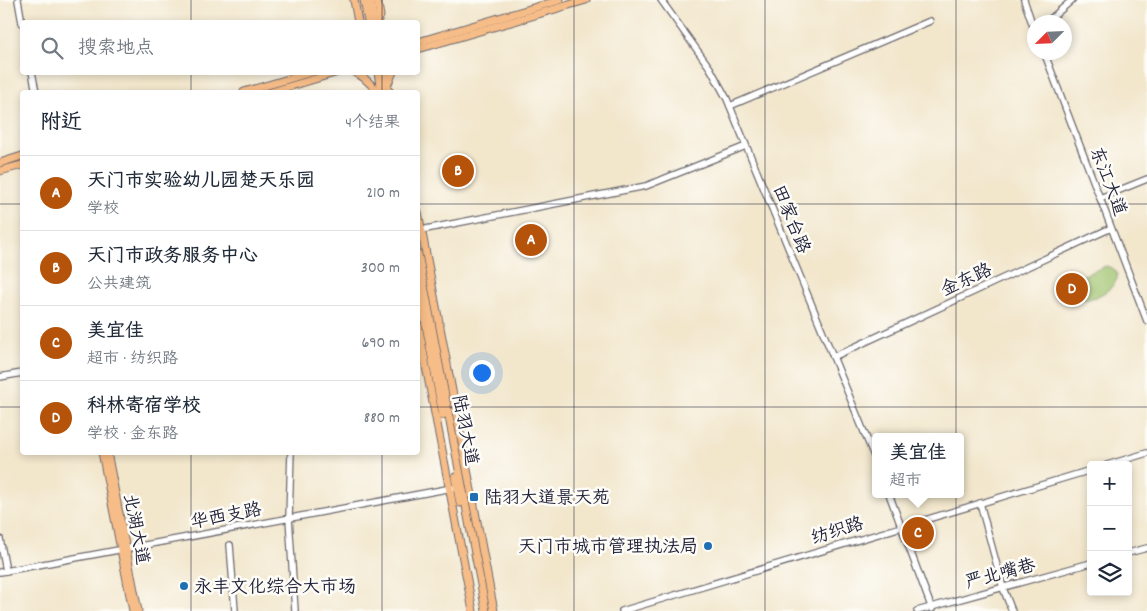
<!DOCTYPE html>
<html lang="zh">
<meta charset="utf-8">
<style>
:root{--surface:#fff;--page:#f6f6f7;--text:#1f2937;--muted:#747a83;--line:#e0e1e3;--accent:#b45309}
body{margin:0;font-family:Dekko,"LXGW WenKai TC",sans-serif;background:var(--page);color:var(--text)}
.controls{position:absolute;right:15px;bottom:15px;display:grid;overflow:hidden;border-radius:5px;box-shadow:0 2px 8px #0003}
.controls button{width:45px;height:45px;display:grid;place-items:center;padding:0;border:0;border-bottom:1px solid var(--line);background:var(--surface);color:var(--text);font:25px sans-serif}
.compass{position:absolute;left:1027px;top:15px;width:45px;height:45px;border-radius:50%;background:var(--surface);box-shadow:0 2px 8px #0003;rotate:246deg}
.you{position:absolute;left:481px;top:372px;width:18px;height:18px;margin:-12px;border:4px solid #fff;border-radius:50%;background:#1a73e8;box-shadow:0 0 0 8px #1a73e833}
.badge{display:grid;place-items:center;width:32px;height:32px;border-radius:50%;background:var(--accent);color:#fff;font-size:16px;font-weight:700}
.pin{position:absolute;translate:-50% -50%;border:2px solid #fff;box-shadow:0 1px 5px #0006}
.popup{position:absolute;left:872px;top:433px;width:92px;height:65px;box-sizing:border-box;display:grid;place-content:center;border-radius:5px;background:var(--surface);filter:drop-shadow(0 1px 4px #0005);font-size:16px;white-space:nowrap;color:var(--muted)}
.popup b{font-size:19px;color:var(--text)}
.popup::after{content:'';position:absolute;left:50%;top:100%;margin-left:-10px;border:10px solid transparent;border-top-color:var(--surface)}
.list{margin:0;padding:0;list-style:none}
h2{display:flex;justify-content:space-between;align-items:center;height:65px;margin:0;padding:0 20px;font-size:21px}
h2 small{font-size:16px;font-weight:400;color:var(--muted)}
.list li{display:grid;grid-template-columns:32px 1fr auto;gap:15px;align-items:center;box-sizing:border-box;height:75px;padding:0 20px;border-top:1px solid var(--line)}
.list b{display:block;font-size:19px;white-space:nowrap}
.list p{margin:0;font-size:16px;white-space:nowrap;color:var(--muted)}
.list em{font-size:16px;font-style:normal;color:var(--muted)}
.icon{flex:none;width:28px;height:28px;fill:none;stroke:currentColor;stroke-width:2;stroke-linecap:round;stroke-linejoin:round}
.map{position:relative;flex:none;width:1147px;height:611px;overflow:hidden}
.search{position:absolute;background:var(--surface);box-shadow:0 2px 8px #0003;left:20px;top:20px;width:400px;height:55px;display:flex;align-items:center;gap:12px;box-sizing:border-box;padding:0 18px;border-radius:5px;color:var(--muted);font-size:19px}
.panel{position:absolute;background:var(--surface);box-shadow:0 2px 8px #0003;left:20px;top:90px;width:400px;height:365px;border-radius:5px}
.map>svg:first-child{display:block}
</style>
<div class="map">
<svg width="1147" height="611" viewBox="0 0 1147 611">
<rect width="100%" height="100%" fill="#fdfcf7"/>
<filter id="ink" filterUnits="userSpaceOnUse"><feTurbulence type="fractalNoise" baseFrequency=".02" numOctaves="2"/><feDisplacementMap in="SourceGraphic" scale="10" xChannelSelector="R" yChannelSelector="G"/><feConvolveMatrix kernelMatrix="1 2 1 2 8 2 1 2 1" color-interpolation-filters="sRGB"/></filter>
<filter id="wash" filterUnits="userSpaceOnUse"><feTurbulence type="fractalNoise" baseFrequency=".0096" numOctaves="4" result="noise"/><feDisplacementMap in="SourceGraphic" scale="20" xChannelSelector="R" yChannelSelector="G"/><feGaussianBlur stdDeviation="1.12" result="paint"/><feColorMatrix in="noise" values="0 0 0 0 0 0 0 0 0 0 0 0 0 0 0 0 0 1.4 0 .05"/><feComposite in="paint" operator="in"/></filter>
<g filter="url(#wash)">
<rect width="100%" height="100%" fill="#f2e6cb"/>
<path fill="#9ec26c" stroke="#607254" d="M 1106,266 C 1144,276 1075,320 1069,288 L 1072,280 Z"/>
</g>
<g filter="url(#ink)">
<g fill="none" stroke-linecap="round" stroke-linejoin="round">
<defs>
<g id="minor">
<path d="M 18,0 L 22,23"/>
<path d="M 661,0 L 710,68 L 727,99 L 876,461"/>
<path d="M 1024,0 L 1034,29"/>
<path d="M 1047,22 L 1072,0"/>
<path d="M 1044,52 L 1147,321"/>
<path d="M 32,72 L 36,92"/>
<path d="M 730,106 L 930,21"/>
<path d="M 1100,198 L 1147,179"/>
<path d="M 421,230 L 646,186 L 746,146"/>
<path d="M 833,357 L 1111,228"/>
<path d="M 0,377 L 22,373"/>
<path d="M 291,452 L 289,518 L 295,611"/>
<path d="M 1107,465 L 1147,453"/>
<path d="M 889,494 L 932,609"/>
<path d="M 980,503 L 1003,588 L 1012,611"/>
<path d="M 0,539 L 6,571"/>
<path d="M 230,545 L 235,611"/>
<path d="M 1128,553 L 1147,548"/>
<path d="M 0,572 L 452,488"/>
<path d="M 622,611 L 1091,470"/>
<path d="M 917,611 L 1091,563"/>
</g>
<g id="major">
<path d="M 354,0 L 358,22"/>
<path d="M 364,0 L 368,22"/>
<path d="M 370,0 L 374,22"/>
<path d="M 376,22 L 380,16 L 377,0"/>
<path d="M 418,42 L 560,0"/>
<path d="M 418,49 L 586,0"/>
<path d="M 354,72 L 363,77 L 379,92"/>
<path d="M 378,72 L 381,92"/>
<path d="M 384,72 L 386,87"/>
<path d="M 244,92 L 312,72"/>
<path d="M 271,92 L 338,72"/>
<path d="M 390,92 L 386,88 L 393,72"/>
<path d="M 0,163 L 22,156"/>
<path d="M 0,171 L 22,165"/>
<path d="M 418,212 L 494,611"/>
<path d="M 418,254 L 486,611"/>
<path d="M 418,283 L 443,415"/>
<path d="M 418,325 L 473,611"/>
<path d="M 102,452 L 133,611"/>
<path d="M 107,452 L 138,611"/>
<path d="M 455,477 L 460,503"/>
</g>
</defs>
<use href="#minor" stroke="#6b676d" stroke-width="8"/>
<use href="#major" stroke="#6b676d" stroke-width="9"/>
<use href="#minor" stroke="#fff" stroke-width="5.5"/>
<use href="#major" stroke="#f7bd88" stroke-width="7"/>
</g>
</g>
<path fill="none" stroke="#22223b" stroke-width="1" stroke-opacity="0.55" d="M 191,0 L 191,22M 382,0 L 382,22M 574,0 L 574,611M 765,0 L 765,611M 956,0 L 956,611M 191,72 L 191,92M 382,72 L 382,92M 0,204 L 22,204M 418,204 L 1147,204M 0,407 L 22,407M 418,407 L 1147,407M 191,452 L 191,611M 382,452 L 382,611"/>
<g fill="#1f6fb2" stroke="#fdfcf7" stroke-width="2">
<rect x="469" y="492" width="10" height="10" rx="2.5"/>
<circle cx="708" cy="546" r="5"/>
<circle cx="184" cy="586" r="5"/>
</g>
<g text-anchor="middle" stroke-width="5" stroke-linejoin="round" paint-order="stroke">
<g font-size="18" fill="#22223b" stroke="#fdfcf7">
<text transform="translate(1109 181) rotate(69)" y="6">东江大道</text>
<text transform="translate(792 219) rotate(68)" y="6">田家台路</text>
<text transform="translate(966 279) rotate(-25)" y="6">金东路</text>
<text transform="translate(466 430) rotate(79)" y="6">陆羽大道</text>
<text transform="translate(226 515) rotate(-11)" y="6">华西支路</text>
<text transform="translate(137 529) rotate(79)" y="6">北湖大道</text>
<text transform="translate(837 530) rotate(-17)" y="6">纺织路</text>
<text transform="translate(1000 573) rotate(-15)" y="6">严北嘴巷</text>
</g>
<g font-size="18" fill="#22223b" stroke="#fdfcf7" text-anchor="start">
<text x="484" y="503">陆羽大道景天苑</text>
<text x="698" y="552" text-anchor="end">天门市城市管理执法局</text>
<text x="194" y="592">永丰文化综合大市场</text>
</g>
</g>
</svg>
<div class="controls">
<button>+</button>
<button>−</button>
<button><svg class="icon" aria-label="layers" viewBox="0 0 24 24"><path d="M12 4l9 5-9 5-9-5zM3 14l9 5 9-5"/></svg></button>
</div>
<svg class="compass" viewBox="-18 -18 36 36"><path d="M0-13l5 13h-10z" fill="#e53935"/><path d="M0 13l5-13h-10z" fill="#747a83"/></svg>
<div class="you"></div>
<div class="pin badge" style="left:531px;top:240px">A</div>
<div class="pin badge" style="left:458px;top:171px">B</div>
<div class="pin badge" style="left:918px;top:533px">C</div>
<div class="popup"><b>美宜佳</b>超市</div>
<div class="pin badge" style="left:1072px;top:289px">D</div>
<div class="search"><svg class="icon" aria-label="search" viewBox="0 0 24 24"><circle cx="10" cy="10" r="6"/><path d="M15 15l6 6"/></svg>搜索地点</div>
<section class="panel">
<h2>附近<small>4个结果</small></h2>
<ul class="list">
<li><span class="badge">A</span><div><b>天门市实验幼儿园楚天乐园</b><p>学校</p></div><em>210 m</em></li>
<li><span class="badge">B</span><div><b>天门市政务服务中心</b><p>公共建筑</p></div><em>300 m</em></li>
<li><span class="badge">C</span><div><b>美宜佳</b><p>超市 · 纺织路</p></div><em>690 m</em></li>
<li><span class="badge">D</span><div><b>科林寄宿学校</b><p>学校 · 金东路</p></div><em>880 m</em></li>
</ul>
</section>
</div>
